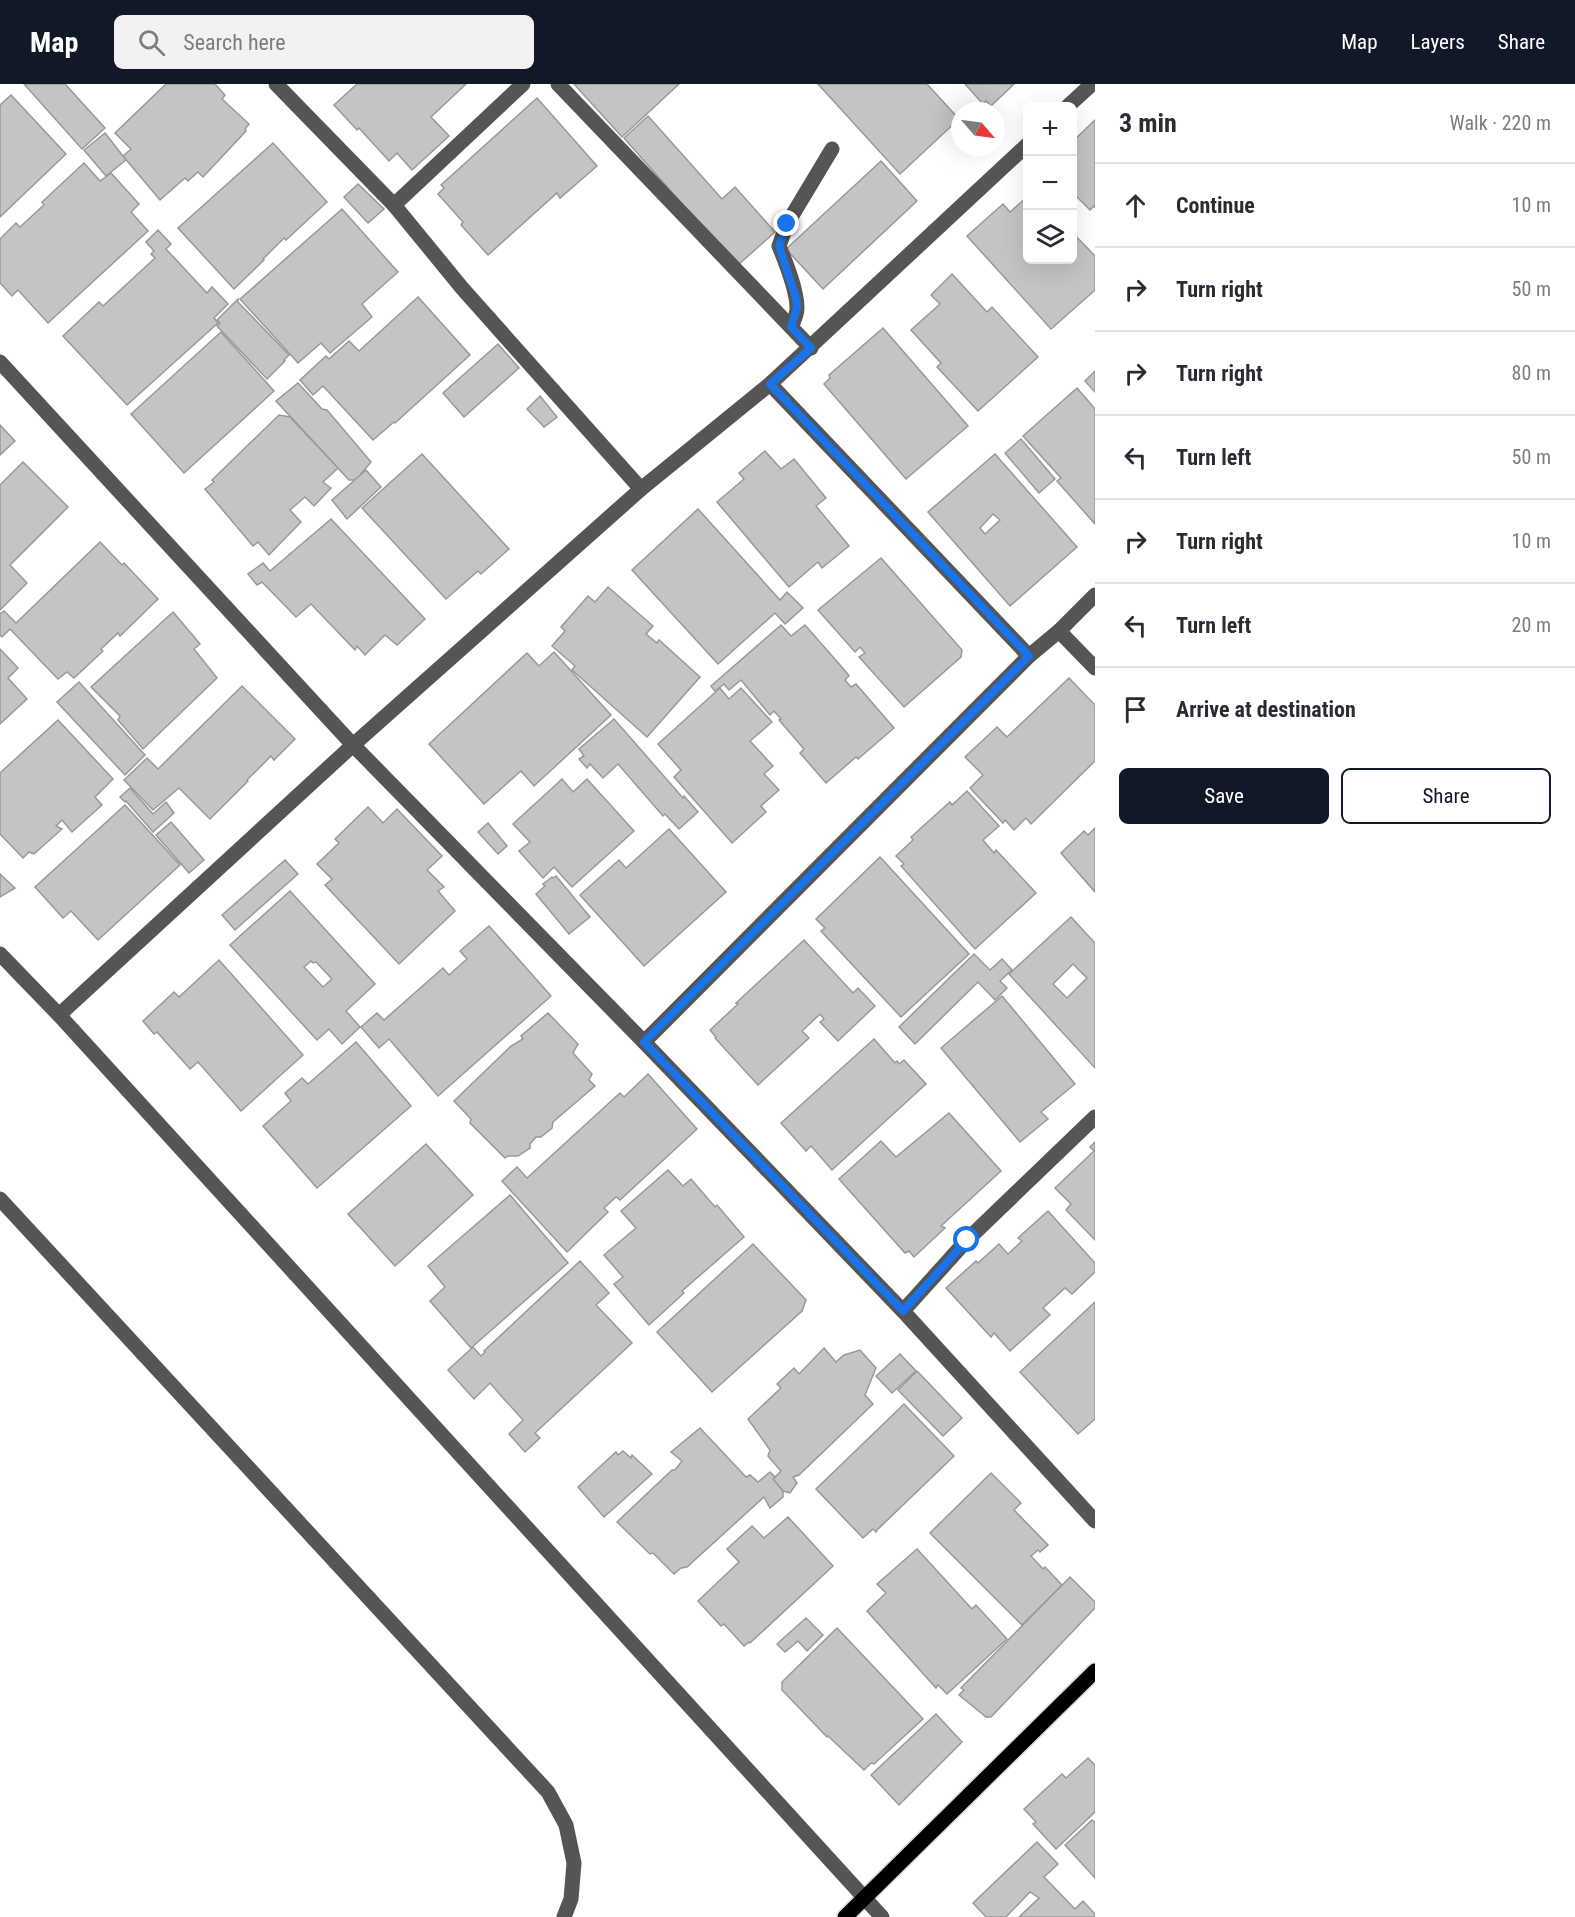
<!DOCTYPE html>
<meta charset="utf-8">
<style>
:root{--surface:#fff;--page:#f2f2f3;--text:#2b2b33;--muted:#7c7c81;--line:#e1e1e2;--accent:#111827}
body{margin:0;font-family:"Roboto Condensed",sans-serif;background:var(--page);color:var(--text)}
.controls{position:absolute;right:18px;top:18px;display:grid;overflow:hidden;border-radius:9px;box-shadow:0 6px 24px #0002}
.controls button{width:54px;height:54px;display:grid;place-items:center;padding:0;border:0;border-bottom:2px solid var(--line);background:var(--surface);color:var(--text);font:30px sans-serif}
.compass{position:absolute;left:951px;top:18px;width:54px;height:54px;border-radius:50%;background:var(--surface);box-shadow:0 6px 24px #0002;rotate:118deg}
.stop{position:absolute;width:18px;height:18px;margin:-14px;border:4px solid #1a73e8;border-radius:50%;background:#fff}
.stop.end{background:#1a73e8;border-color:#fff;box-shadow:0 2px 6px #0008}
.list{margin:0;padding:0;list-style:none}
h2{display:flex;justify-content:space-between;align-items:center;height:78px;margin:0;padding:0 24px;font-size:26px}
h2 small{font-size:20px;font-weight:400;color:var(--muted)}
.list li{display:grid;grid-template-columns:39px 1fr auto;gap:18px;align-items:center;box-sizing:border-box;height:84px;padding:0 24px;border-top:2px solid var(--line)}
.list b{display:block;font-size:22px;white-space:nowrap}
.list em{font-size:20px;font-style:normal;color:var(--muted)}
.actions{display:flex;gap:12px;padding:18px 24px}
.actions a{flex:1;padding:14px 0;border:2px solid var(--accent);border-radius:9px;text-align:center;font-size:21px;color:var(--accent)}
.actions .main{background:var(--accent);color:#fff}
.icon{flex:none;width:33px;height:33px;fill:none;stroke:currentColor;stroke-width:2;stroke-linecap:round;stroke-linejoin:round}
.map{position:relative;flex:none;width:1095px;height:1833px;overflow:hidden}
header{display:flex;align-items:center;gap:36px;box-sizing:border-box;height:84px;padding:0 30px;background:var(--accent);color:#fff}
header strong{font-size:28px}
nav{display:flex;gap:33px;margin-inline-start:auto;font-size:21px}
.search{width:420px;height:54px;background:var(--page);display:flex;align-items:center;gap:15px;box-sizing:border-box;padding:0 21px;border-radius:9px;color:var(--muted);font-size:22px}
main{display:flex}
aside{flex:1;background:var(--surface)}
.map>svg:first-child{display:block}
</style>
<header>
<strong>Map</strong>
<div class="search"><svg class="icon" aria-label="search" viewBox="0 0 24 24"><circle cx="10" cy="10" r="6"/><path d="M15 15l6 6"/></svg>Search here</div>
<nav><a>Map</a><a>Layers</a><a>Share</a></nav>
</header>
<main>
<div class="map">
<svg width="1095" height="1833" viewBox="0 0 1095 1833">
<rect width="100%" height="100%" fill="#fff"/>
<g fill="#c4c4c4" stroke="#999" stroke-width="1.5" fill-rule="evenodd">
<path d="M 24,0 L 65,0 L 105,44 L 82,65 Z"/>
<path d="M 166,0 L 215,0 L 225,11 L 222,15 L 249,40 L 245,45 L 246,47 L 203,93 L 198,88 L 188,97 L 185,94 L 160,116 L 123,72 L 131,65 L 115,49 Z"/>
<path d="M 357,0 L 466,0 L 431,33 L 449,52 L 412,86 L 397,69 L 389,77 L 359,44 L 357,46 L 334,21 Z"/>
<path d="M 574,0 L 679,0 L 622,53 Z"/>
<path d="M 818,0 L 927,0 L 959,35 L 900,90 Z"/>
<path d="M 965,0 L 1014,0 L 991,22 L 986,17 L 983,20 Z"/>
<path d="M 11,11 L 66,70 L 0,133 L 0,21 Z"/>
<path d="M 537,14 L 597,82 L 560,114 L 557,109 L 488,171 L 461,141 L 463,138 L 438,110 L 444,104 L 441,101 Z"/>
<path d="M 648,32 L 722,115 L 735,103 L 775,148 L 737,182 L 624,54 Z"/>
<path d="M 1095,36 L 1095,124 L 1094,122 L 1090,126 L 1072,108 L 1072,58 Z"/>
<path d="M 105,49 L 126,76 L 106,92 L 84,66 Z"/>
<path d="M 273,59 L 327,118 L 286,156 L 284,154 L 263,175 L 264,176 L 234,205 L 178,144 Z"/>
<path d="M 881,77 L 917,117 L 823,205 L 786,165 Z"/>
<path d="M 84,79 L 100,97 L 111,89 L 139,120 L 131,128 L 148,147 L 48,239 L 18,206 L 12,212 L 0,199 L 0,155 L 16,139 L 20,143 L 44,121 L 42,118 Z"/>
<path d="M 358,100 L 384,125 L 368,139 L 344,113 Z"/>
<path d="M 1028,112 L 1028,176 L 1072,176 L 1072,148 L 1095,172 L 1095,206 L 1051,245 L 967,152 L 1003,120 L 1010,128 Z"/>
<path d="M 342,125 L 398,188 L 362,220 L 372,233 L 330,269 L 321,259 L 298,279 L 240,215 Z"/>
<path d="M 158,146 L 171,160 L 166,165 L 207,209 L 212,203 L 228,220 L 214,234 L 218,239 L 127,321 L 63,252 L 99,218 L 103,222 L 155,174 L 151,170 L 154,167 L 146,158 Z"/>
<path d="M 952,190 L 987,228 L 992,223 L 1038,273 L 978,327 L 937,283 L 941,279 L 911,246 L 940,220 L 931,211 Z"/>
<path d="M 418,213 L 470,271 L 395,339 L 394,338 L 373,356 L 323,302 L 313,311 L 300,296 L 326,272 L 329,275 L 349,257 L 359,267 Z"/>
<path d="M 238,215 L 238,218 L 289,271 L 284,276 L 285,277 L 267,295 L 217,242 L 220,239 L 217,236 Z"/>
<path d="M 883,244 L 968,342 L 906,395 L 824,300 L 830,294 L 829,291 Z"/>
<path d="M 221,248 L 274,307 L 184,389 L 131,330 Z"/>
<path d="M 498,260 L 519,284 L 464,333 L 443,309 Z"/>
<path d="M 1095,287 L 1095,308 L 1085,297 Z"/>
<path d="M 298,299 L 322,325 L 327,326 L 371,378 L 356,396 L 349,396 L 276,317 Z"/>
<path d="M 1077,304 L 1095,325 L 1095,440 L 1057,397 L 1061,394 L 1023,352 Z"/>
<path d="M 540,312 L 557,333 L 544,343 L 527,325 Z"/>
<path d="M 279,331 L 290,333 L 338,384 L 323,398 L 331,404 L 314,422 L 305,413 L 290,426 L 301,438 L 269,471 L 258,458 L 253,462 L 205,405 L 214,398 L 212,396 Z"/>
<path d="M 0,341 L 15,357 L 0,371 Z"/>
<path d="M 1021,355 L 1055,395 L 1039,409 L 1005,369 Z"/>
<path d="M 765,367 L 781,385 L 794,375 L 826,414 L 816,422 L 849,462 L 822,484 L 818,478 L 789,503 L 717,418 L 744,395 L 739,389 Z"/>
<path d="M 422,370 L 509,465 L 481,490 L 478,487 L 446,515 L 362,424 Z"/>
<path d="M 995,370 L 1077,463 L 1010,522 L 928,428 ZM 993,430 L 1000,436 L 985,450 L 980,444 Z"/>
<path d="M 23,378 L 68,423 L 10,481 L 27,499 L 0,526 L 0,401 Z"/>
<path d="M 366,386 L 381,403 L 347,435 L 332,416 Z"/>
<path d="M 698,425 L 780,516 L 787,508 L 803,524 L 785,540 L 775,529 L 718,580 L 632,486 Z"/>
<path d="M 331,435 L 425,535 L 397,561 L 385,551 L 365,571 L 357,562 L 355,566 L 311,520 L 296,533 L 262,498 L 257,501 L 248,490 L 263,479 L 270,487 Z"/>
<path d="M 100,458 L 122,481 L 124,479 L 158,515 L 120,552 L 118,549 L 101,565 L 103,567 L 74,594 L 67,588 L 58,595 L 10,545 L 2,553 L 0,551 L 0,530 L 4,527 L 16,539 Z"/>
<path d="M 881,474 L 962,566 L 961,573 L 904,623 L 859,573 L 865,569 L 860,563 L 855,568 L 818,526 Z"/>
<path d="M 608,503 L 653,542 L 646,550 L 657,559 L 659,556 L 700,593 L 647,653 L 572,586 L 575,582 L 552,562 L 565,547 L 561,543 L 588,512 L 595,518 Z"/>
<path d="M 173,528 L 200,560 L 194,565 L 217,594 L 143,665 L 118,636 L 120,632 L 91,603 Z"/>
<path d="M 781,541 L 791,552 L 805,541 L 847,589 L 849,592 L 845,596 L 851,603 L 856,600 L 894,644 L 858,675 L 856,673 L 826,699 L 800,669 L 804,665 L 779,636 L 781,635 L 774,627 L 770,631 L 741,596 L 729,606 L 724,600 L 715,607 L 711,602 Z"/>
<path d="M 0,565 L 18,584 L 8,594 L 27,615 L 0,640 Z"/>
<path d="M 554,568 L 611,631 L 534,702 L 521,687 L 484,720 L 429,660 L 527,569 L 539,582 Z"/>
<path d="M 1069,594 L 1095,621 L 1095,677 L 1031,740 L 1026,734 L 1014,746 L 1005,736 L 1003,739 L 970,704 L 983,691 L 965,673 L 997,643 L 1007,653 Z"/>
<path d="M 79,598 L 145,671 L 125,691 L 57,618 Z"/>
<path d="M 242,602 L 295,655 L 274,676 L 271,672 L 247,696 L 248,697 L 210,735 L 179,704 L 153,726 L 124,696 L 147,674 L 158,685 Z"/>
<path d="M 720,604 L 729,615 L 741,604 L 772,638 L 750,657 L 773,682 L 764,690 L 779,706 L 761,722 L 766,728 L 732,759 L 674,693 L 681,686 L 658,660 Z"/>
<path d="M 614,635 L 683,714 L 684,712 L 698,728 L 679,745 L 665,730 L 663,732 L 618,680 L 603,694 L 590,680 L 587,684 L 579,675 L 584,672 L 579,665 Z"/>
<path d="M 58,636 L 113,695 L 95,713 L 102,721 L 72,748 L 62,736 L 56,742 L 62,745 L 34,770 L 29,768 L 23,774 L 0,750 L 0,689 Z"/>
<path d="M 562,695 L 573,708 L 587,695 L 634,747 L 572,803 L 554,783 L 543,794 L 519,767 L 530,758 L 513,740 Z"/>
<path d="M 130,704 L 153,730 L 166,718 L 174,729 L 153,748 L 126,717 L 125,718 L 120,713 Z"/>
<path d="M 967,707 L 999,742 L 983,756 L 994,769 L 996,766 L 1036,809 L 975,865 L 901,782 L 904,780 L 896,772 L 913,756 L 911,753 L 950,718 L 952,721 Z"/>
<path d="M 125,721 L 180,781 L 98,856 L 71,827 L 63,834 L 35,803 Z"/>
<path d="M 368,723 L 383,739 L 397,725 L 442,772 L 427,786 L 444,803 L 438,807 L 455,827 L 399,880 L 325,801 L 332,795 L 317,780 L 339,759 L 335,755 Z"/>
<path d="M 171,738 L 204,776 L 189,789 L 156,751 Z"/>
<path d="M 488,739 L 507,762 L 498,770 L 478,748 Z"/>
<path d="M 1095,744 L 1095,808 L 1061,769 L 1084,747 L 1088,751 Z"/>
<path d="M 669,745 L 726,808 L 644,882 L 580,811 L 619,776 L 626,784 Z"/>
<path d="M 880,773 L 969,870 L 901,933 L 821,847 L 825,844 L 816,835 Z"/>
<path d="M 285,776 L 298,790 L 235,846 L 222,831 Z"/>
<path d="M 0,790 L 15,804 L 0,813 Z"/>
<path d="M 556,792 L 590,833 L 569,850 L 536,810 L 545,802 L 543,800 L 552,793 L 553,794 Z"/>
<path d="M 290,807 L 375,900 L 346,927 L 360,943 L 342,960 L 329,945 L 317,956 L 230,861 ZM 311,877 L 313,879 L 316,878 L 332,895 L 323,903 L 304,883 Z"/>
<path d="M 1071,833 L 1095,859 L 1095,984 L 1009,890 ZM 1073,880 L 1087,894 L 1067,914 L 1053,900 Z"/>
<path d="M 489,842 L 551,912 L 438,1012 L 389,955 L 379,964 L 361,943 L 377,929 L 384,936 L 443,884 L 449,891 L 467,875 L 460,867 Z"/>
<path d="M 804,856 L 853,909 L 858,904 L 875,922 L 838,957 L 820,938 L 824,935 L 820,930 L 802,947 L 809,954 L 758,1001 L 715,954 L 716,953 L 710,946 L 738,920 L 736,919 Z"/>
<path d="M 974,870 L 990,886 L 1002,875 L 1012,886 L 1000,897 L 1007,904 L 995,916 L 978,898 L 915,960 L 899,943 Z"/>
<path d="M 219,876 L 303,971 L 241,1027 L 198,978 L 190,985 L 157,948 L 154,950 L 143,937 L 174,908 L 179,913 Z"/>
<path d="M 1002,912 L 1075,1000 L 1041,1028 L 1048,1035 L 1020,1058 L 941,964 Z"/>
<path d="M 548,929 L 578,960 L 573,969 L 592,990 L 589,996 L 595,1002 L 553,1038 L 552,1044 L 541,1053 L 536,1053 L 530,1060 L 530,1064 L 518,1072 L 508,1072 L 505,1074 L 470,1039 L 471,1035 L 454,1017 L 511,962 L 523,955 L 521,952 Z"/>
<path d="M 874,955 L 895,979 L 897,977 L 899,980 L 904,976 L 926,1000 L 832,1086 L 811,1062 L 806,1067 L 781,1039 Z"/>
<path d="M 356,958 L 411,1022 L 317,1104 L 263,1042 L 291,1017 L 285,1009 L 302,994 L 308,1000 Z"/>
<path d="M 648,990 L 697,1045 L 620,1116 L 616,1113 L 604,1124 L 608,1128 L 567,1168 L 502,1097 L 517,1083 L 527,1094 L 620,1009 L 624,1013 Z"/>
<path d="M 949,1029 L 1001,1087 L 941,1142 L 945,1144 L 914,1173 L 909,1167 L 905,1169 L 839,1095 L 881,1057 L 896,1073 Z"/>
<path d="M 1095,1058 L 1095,1156 L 1066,1126 L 1071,1120 L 1055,1104 L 1094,1067 L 1090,1063 Z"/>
<path d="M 426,1060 L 473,1111 L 395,1182 L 348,1130 Z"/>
<path d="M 668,1086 L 683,1102 L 691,1095 L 715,1123 L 717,1121 L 744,1153 L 682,1207 L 684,1209 L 649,1241 L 614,1200 L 623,1193 L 604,1171 L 636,1144 L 621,1127 Z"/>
<path d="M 510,1111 L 568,1179 L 471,1264 L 430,1217 L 445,1203 L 428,1182 Z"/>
<path d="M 1048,1127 L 1095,1179 L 1095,1188 L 1072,1210 L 1065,1204 L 1043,1224 L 1050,1231 L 1010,1267 L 994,1249 L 991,1253 L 946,1204 L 976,1177 L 978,1179 L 999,1160 L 1008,1170 L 1022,1157 L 1018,1154 Z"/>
<path d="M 753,1160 L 806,1216 L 802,1227 L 712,1308 L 657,1248 Z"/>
<path d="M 580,1177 L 609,1209 L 596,1221 L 632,1259 L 535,1349 L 540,1354 L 525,1368 L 509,1350 L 523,1336 L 503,1314 L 490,1299 L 474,1315 L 448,1286 L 473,1263 L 481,1272 L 485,1268 L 484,1267 Z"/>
<path d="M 1095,1218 L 1095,1335 L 1078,1350 L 1020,1288 Z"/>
<path d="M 824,1264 L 836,1278 L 844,1271 L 860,1266 L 876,1284 L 865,1311 L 873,1320 L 799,1391 L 793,1393 L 797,1399 L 790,1409 L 783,1407 L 773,1395 L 781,1387 L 768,1372 L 770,1366 L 748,1335 L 781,1304 L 777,1300 L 794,1284 L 799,1290 Z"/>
<path d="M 900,1270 L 916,1287 L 892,1309 L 876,1292 Z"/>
<path d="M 917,1287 L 962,1334 L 943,1352 L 898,1306 Z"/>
<path d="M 904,1320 L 954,1372 L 877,1446 L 876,1448 L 873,1445 L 863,1454 L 816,1405 Z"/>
<path d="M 700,1344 L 746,1393 L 750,1391 L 758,1398 L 770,1388 L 775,1393 L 773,1395 L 783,1407 L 783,1413 L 770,1424 L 764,1413 L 687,1483 L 681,1484 L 674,1490 L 653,1469 L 650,1470 L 617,1438 L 672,1386 L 675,1386 L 682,1377 L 671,1368 Z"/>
<path d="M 623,1367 L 631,1374 L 632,1371 L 652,1390 L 604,1433 L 578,1403 L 616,1368 L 618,1371 Z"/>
<path d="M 991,1389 L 1021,1419 L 1014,1426 L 1048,1461 L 1040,1468 L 1038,1466 L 1031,1472 L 1043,1485 L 1045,1483 L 1062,1501 L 1022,1541 L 930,1449 Z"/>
<path d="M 788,1433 L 833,1482 L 750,1559 L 749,1558 L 744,1562 L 724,1540 L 721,1542 L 698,1517 L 739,1478 L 727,1465 L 752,1442 L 764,1454 Z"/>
<path d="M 917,1465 L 972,1525 L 976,1521 L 1007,1555 L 947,1610 L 938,1601 L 936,1604 L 867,1527 L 886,1509 L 877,1500 Z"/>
<path d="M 1070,1493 L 1095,1518 L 1095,1524 L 991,1633 L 986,1633 L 959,1611 L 964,1606 L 961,1604 Z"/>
<path d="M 806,1534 L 823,1551 L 807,1567 L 798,1557 L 785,1568 L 777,1560 Z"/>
<path d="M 837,1544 L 923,1635 L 874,1680 L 871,1679 L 864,1686 L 828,1652 L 827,1653 L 782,1606 L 782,1598 Z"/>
<path d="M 936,1630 L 962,1658 L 899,1721 L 871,1691 Z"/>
<path d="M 1088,1674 L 1095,1681 L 1095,1728 L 1056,1765 L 1033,1740 L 1036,1738 L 1024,1725 L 1062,1690 L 1066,1694 Z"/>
<path d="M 1092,1736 L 1095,1738 L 1095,1794 L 1065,1761 Z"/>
<path d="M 1037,1758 L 1058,1780 L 1044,1793 L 1075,1825 L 1083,1817 L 1095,1830 L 1095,1833 L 1019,1833 L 1039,1814 L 1030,1808 L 1006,1833 L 986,1833 L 973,1819 Z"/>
</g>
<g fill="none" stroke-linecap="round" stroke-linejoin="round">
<defs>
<path id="major" d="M 845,1833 L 1095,1587"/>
</defs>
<use href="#major" stroke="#dbdbdb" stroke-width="18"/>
<g stroke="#555" stroke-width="15">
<path d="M 276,0 L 394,121 L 462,204 L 641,405"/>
<path d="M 558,0 L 811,264"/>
<path d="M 1068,22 L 1092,0"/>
<path d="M 394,121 L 523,0"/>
<path d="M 791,243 C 794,237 797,231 797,224 C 797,206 786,179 779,162 L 787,140 L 832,65"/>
<path d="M 0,278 L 353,661 L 644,958 L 903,1227 L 1095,1437"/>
<path d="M 770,300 L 1029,572"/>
<path d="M 1059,547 L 1095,584"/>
<path d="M 0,870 L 59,931 L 882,1833"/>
<path d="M 59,931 L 353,661 L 641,405 L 770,300 L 1028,60"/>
<path d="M 644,958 L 1029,572 L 1059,547 L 1095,511"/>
<path d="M 0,1115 L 548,1708 L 566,1741 L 574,1779 L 571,1815 L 564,1833"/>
<path d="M 903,1227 L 967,1156 L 1095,1033"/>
</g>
<use href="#major" stroke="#000" stroke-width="15"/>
</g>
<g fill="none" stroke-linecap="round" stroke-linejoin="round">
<path stroke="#1a73e8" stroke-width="8" d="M 787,140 L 779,162 L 796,214 L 797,224 L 791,243 L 811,264 L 770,300 L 1029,572 L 644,958 L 903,1227 L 967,1156"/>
</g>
</svg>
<div class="controls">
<button>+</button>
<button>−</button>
<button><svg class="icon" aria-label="layers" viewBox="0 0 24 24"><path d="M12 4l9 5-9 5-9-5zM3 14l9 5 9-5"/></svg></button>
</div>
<svg class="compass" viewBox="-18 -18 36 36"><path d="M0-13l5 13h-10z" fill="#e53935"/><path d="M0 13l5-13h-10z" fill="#7c7c81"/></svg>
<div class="stop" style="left:967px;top:1156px"></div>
<div class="stop end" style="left:787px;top:140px"></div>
</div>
<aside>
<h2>3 min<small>Walk · 220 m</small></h2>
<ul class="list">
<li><svg class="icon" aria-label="ahead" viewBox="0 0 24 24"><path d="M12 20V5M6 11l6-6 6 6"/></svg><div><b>Continue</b></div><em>10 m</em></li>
<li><svg class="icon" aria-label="right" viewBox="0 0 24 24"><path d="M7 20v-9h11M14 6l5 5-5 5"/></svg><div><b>Turn right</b></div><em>50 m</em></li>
<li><svg class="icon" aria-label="right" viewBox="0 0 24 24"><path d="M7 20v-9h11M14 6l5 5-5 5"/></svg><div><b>Turn right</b></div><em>80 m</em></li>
<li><svg class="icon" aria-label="left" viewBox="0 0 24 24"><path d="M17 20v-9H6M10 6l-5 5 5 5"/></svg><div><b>Turn left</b></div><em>50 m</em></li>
<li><svg class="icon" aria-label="right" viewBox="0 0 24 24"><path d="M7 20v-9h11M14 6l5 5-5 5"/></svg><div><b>Turn right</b></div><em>10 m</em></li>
<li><svg class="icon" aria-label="left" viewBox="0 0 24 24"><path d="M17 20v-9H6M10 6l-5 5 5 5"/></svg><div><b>Turn left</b></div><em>20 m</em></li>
<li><svg class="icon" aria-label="arrive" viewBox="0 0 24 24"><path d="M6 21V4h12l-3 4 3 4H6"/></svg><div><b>Arrive at destination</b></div></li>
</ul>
<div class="actions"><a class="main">Save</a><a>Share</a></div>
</aside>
</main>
